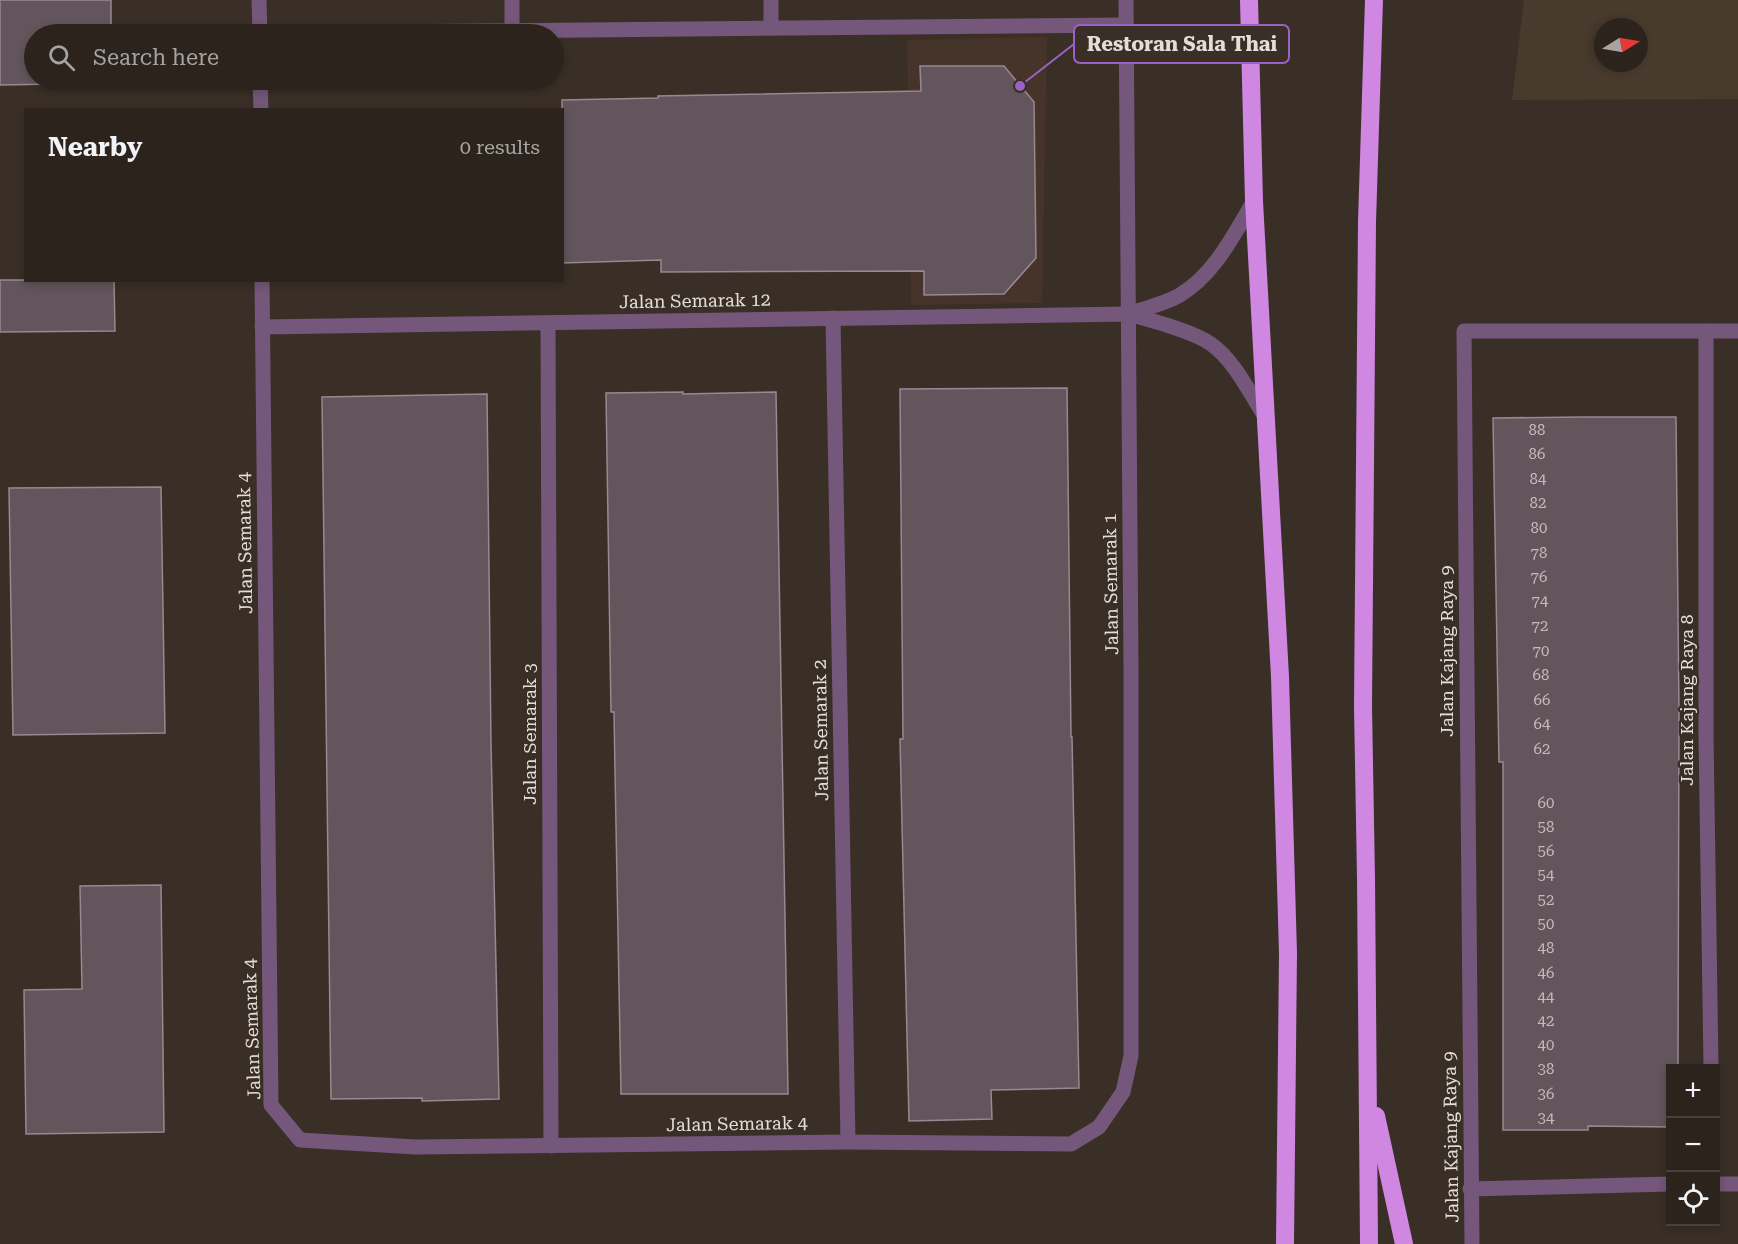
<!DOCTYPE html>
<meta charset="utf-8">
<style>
:root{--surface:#2b231c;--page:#372f29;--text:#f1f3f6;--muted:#a6a4a3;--line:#47403b}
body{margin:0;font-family:"Roboto Serif",serif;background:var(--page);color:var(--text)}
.controls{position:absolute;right:18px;bottom:18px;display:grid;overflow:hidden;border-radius:0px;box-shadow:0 3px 9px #0003}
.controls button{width:54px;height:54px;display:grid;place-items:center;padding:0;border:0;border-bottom:2px solid var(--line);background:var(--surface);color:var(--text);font:30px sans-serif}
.compass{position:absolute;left:1594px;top:18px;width:54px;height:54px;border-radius:50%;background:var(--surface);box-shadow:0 3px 9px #0003;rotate:79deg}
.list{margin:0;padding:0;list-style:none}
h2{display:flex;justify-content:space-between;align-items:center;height:78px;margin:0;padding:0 24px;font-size:26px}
h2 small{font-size:20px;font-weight:400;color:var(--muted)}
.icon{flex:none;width:33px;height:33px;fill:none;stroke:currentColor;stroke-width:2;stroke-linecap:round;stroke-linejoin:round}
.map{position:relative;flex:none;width:1738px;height:1244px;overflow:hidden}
.search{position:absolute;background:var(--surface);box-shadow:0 3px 9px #0003;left:24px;top:24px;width:540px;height:66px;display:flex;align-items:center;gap:15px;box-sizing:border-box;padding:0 21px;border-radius:33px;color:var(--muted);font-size:22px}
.panel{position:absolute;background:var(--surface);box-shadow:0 3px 9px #0003;left:24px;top:108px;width:540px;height:174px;border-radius:0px}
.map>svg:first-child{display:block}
</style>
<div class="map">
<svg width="1738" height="1244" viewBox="0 0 1738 1244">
<rect width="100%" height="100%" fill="#392f26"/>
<path fill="#46342b" d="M 1047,37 L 1042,303 L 911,305 L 907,40 Z"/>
<path fill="#483a2d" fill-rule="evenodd" d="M 1524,0 L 1738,0 L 1738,99 L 1512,100 ZM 1603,27 L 1639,27 L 1639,63 L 1603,63 Z"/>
<g fill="#62555c" stroke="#988991" stroke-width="1.5">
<path d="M 0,0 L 111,0 L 111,34 L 34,34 L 34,80 L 112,80 L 112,83 L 0,85 Z"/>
<path d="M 920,66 L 1004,66 L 1034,102 L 1036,258 L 1004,294 L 924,295 L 924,271 L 661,272 L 661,260 L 562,263 L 562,100 L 658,98 L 658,96 L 921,91 Z"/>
<path d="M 0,280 L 114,280 L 115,331 L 0,332 Z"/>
<path d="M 1067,388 L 1071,737 L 1072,737 L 1079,1088 L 991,1090 L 992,1119 L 909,1121 L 900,739 L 903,739 L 900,389 Z"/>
<path d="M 683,392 L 683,394 L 776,392 L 788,1094 L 621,1094 L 615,772 L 614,712 L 611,712 L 606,393 Z"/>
<path d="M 487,394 L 491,744 L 499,1099 L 422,1101 L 422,1098 L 331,1099 L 322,397 Z"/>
<path d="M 1581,417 L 1676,417 L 1679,713 L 1678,1068 L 1671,1068 L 1671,1127 L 1588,1126 L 1588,1130 L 1503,1130 L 1503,762 L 1499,762 L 1493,418 Z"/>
<path d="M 161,487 L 165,733 L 13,735 L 9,488 Z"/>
<path d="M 161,885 L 164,1132 L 26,1134 L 24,990 L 82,989 L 80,886 Z"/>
</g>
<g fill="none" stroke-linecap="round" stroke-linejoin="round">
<g stroke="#74577b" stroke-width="15">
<path d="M 259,0 L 260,34"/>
<path d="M 512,0 L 512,31"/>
<path d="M 771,0 L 771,28"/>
<path d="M 260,33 L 1125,25"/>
<path d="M 260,80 L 261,110"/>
<path d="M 262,280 L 271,1105 L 300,1140 L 415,1147 L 848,1142 L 1071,1144 L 1099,1127 L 1123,1092 L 1131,1056 L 1131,667 L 1126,0"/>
<path d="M 1128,314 C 1145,308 1165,304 1180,295 C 1215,274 1234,234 1254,201"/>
<path d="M 833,318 L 848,1142"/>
<path d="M 548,323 L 551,1146"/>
<path d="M 262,327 L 1128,314 C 1150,320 1193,331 1211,344 C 1235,361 1250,394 1266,418"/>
<path d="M 1706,331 L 1706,734 L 1711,1068"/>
<path d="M 1716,1184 L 1738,1184"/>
<path d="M 1470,1189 L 1670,1184"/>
<path d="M 1472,1244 L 1464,331 L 1738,331"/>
</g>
<g stroke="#cf87e2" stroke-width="18">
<path d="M 1249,0 L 1254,201 L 1280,677 L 1288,953 L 1285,1244"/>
<path d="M 1376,1116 L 1404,1244"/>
<path d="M 1369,1244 L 1366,878 L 1363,706 L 1367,222 L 1374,0"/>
</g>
</g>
<g text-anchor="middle" stroke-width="4.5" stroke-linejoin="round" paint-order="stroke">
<g font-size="15" fill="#c4bbb9">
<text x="1537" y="435">88</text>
<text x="1537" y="459">86</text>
<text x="1538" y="484">84</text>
<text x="1538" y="508">82</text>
<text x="1539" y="533">80</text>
<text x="1539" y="558">78</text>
<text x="1539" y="582">76</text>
<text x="1540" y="606">74</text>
<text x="1540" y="631">72</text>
<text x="1541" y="656">70</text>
<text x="1541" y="680">68</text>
<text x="1542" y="705">66</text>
<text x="1542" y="729">64</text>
<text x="1542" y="754">62</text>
<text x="1546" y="808">60</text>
<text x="1546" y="832">58</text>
<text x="1546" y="856">56</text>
<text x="1546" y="880">54</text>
<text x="1546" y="905">52</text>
<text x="1546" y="929">50</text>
<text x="1546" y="953">48</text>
<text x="1546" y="978">46</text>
<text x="1546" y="1002">44</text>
<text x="1546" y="1026">42</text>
<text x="1546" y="1050">40</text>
<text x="1546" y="1074">38</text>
<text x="1546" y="1099">36</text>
<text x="1546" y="1123">34</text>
</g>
<g font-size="18" fill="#e4ddd8" stroke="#392f26">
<text transform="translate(695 301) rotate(-1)" y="6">Jalan Semarak 12</text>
<text transform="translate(245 543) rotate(-91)" y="6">Jalan Semarak 4</text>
<text transform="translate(1111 584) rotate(-91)" y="6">Jalan Semarak 1</text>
<text transform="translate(1447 651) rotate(-90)" y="6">Jalan Kajang Raya 9</text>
<text transform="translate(1687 700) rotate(-90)" y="6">Jalan Kajang Raya 8</text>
<text transform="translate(821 730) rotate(-91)" y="6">Jalan Semarak 2</text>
<text transform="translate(530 734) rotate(-90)" y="6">Jalan Semarak 3</text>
<text transform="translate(252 1029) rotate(-92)" y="6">Jalan Semarak 4</text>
<text transform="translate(737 1124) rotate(-1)" y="6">Jalan Semarak 4</text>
<text transform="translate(1451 1137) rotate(-91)" y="6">Jalan Kajang Raya 9</text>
</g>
</g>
<path fill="none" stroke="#9a61c6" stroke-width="2" d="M1020 86L1074 44"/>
<circle fill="#9a61c6" stroke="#392f26" stroke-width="2" cx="1020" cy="86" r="6"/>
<rect fill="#392f26" stroke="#9a61c6" stroke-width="2" x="1074" y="25" width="215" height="38" rx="6"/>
<g font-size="20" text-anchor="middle" font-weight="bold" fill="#e4ddd8">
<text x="1182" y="51">Restoran Sala Thai</text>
</g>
</svg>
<div class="controls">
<button>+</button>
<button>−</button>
<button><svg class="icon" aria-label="locate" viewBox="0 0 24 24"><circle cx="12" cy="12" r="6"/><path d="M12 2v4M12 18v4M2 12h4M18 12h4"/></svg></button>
</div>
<svg class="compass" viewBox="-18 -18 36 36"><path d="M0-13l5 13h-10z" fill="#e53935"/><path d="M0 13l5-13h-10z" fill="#a6a4a3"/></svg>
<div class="search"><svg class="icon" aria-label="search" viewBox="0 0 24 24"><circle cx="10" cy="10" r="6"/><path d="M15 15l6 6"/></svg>Search here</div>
<section class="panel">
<h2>Nearby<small>0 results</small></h2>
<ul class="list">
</ul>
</section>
</div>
